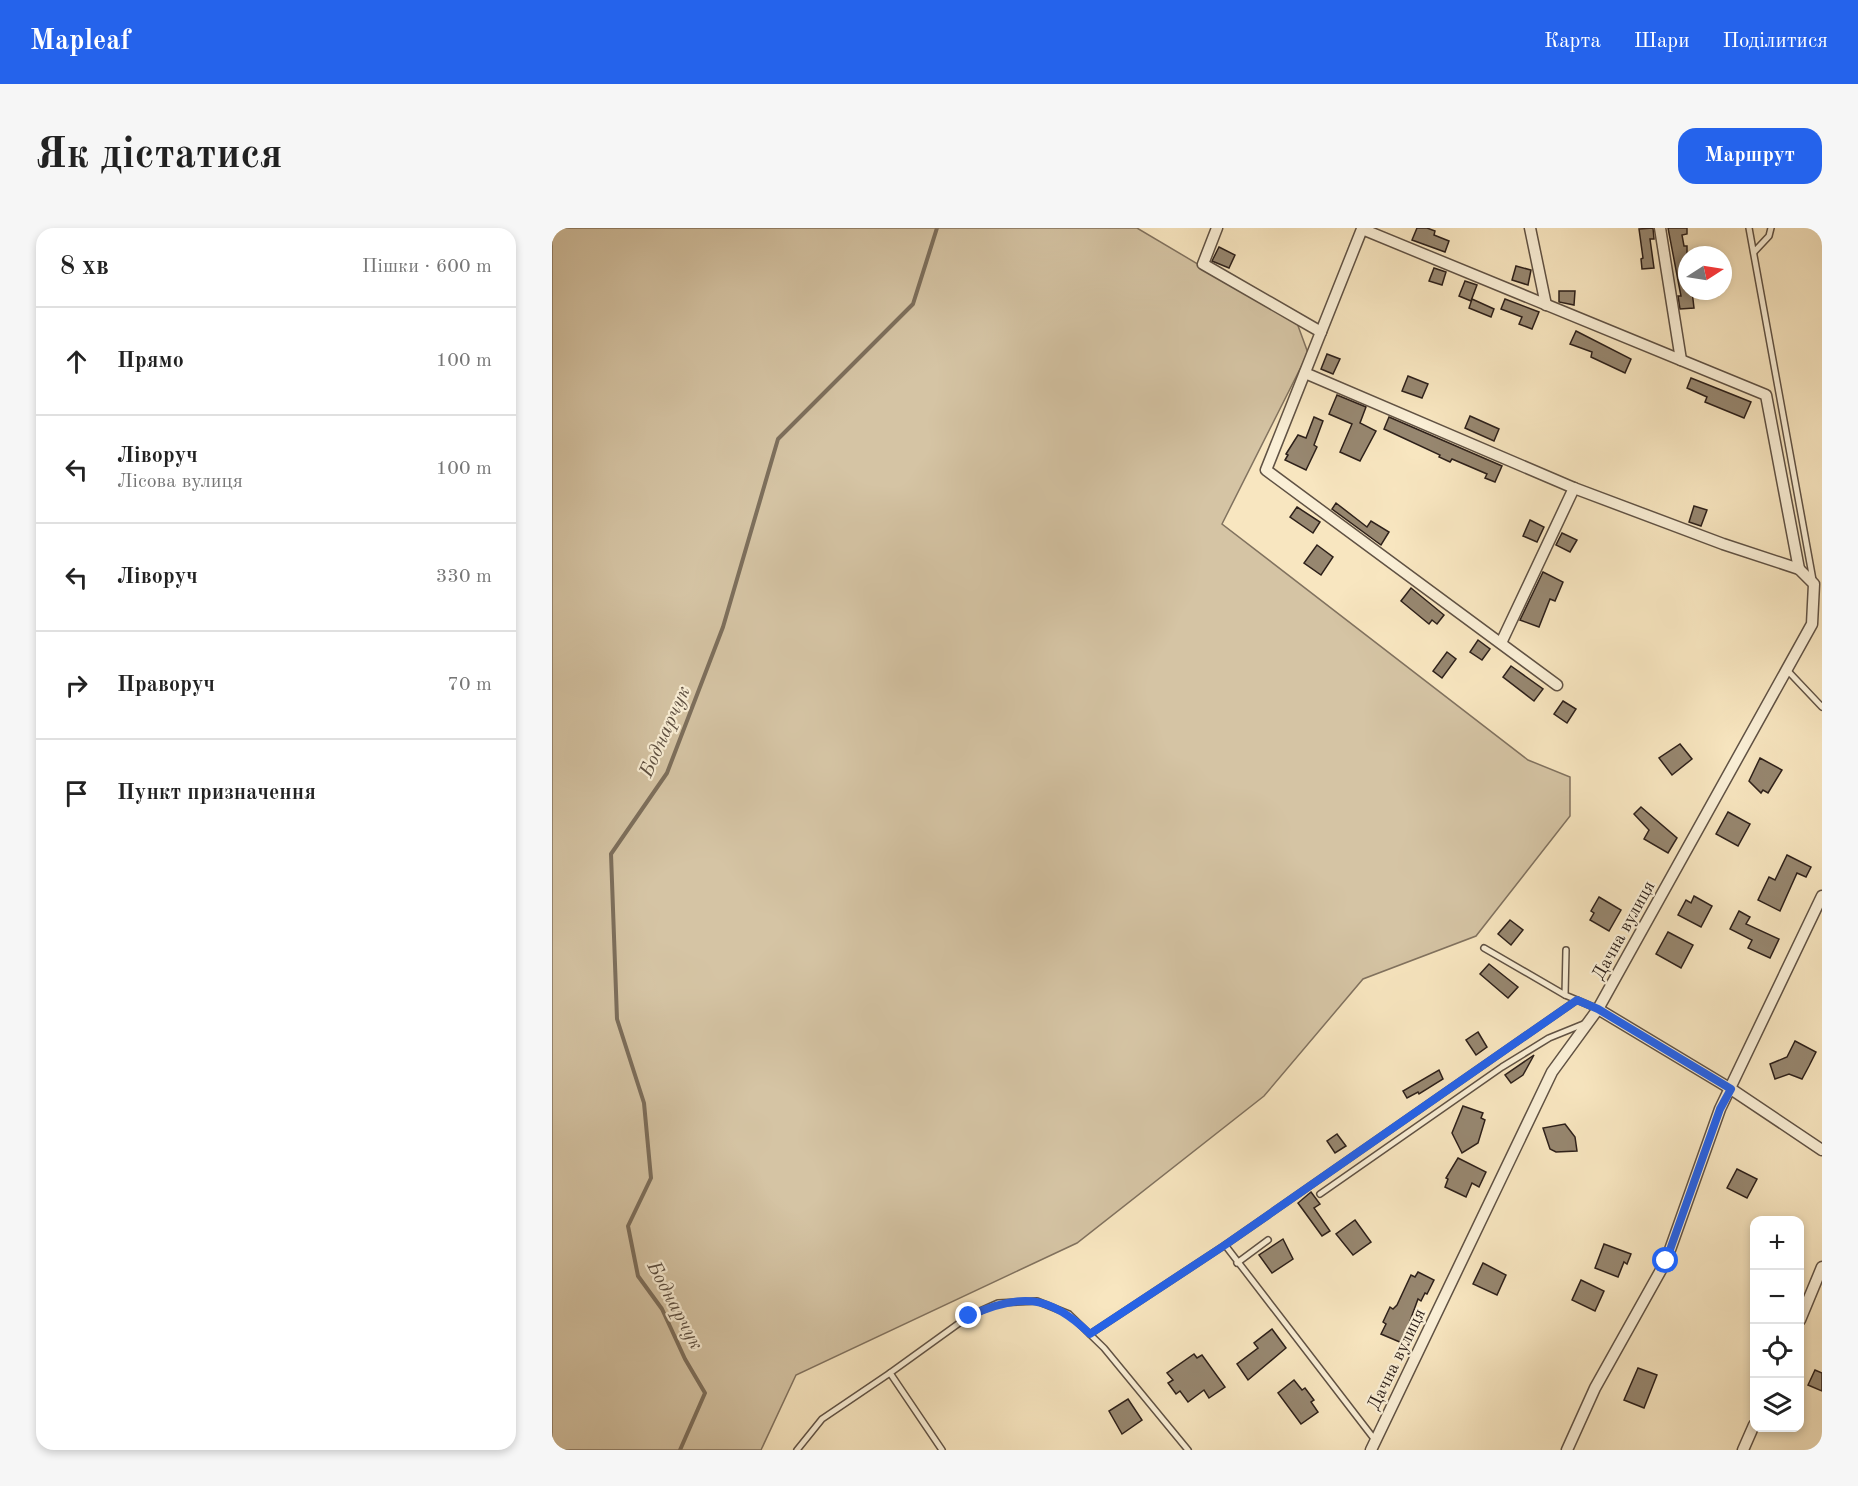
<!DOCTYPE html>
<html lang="uk">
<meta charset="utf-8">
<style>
:root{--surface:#fff;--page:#f6f6f6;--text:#222;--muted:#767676;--line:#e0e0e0;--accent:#2563eb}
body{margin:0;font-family:"Old Standard TT",serif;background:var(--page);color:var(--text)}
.controls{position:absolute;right:18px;bottom:18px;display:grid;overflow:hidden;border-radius:12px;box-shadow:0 3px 9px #0003}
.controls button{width:54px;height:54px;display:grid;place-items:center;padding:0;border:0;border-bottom:2px solid var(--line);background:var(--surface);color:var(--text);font:30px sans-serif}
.compass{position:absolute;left:1126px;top:18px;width:54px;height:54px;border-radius:50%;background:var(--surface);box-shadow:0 3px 9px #0003;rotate:78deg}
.stop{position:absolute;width:18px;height:18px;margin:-14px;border:4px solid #2563eb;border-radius:50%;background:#fff}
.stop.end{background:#2563eb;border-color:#fff;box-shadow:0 2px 6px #0008}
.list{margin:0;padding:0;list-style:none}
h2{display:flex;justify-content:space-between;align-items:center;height:78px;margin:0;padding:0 24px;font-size:26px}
h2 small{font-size:20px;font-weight:400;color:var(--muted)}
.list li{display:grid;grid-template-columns:39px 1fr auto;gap:18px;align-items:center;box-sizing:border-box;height:108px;padding:0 24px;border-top:2px solid var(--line)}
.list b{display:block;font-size:22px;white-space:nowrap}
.list p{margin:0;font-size:20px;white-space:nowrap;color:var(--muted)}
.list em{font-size:20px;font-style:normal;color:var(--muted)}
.icon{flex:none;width:33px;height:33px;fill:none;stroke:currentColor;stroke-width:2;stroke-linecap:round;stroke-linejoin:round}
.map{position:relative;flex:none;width:1270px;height:1222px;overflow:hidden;border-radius:18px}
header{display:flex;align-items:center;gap:36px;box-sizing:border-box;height:84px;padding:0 30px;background:var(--accent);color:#fff}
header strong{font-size:28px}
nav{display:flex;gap:33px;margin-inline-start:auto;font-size:21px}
.intro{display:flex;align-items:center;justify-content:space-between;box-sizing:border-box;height:144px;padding:0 36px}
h1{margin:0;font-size:42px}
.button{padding:15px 27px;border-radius:18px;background:var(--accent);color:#fff;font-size:21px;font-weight:700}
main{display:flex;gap:36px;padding:0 36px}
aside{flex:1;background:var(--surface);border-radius:18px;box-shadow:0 3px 9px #0003}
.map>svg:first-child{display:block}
</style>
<header>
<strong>Mapleaf</strong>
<nav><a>Карта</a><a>Шари</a><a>Поділитися</a></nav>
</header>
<div class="intro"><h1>Як дістатися</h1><a class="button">Маршрут</a></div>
<main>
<aside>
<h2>8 хв<small>Пішки · 600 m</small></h2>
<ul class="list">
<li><svg class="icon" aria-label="ahead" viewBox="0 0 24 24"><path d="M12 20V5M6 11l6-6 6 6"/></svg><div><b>Прямо</b></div><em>100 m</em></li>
<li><svg class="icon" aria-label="left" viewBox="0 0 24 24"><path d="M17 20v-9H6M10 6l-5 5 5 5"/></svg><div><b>Ліворуч</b><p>Лісова вулиця</p></div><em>100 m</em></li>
<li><svg class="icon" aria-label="left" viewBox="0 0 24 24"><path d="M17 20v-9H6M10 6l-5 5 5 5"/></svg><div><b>Ліворуч</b></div><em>330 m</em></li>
<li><svg class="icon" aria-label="right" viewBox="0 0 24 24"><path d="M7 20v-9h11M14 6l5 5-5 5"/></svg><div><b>Праворуч</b></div><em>70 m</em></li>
<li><svg class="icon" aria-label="arrive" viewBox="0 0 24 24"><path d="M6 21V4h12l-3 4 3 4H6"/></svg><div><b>Пункт призначення</b></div></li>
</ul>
</aside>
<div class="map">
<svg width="1270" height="1222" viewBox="0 0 1270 1222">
<rect width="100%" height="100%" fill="#f8e6c0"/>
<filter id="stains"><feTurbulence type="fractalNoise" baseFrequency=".00333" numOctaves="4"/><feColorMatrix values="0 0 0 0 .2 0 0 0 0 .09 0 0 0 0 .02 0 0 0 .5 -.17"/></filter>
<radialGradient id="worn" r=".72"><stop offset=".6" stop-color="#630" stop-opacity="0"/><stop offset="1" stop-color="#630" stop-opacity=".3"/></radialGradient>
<path fill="#d5c4a4" stroke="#81725f" stroke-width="1.5" d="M 0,0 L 585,0 L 745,95 L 756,125 L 670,296 L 976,532 L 1018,549 L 1018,588 L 924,708 L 811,751 L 712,868 L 525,1015 L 244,1147 L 209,1222 L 0,1222 Z"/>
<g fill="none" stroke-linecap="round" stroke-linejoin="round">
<path stroke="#7d6f5c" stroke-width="4" d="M 128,1222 L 153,1165 L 133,1131 L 110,1081 L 86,1048 L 76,998 L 99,950 L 92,875 L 65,791 L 59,626 L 115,545 L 171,399 L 226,211 L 361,76 L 385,0"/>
</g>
<g fill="#978770" stroke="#2d201a" stroke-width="1.5">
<path d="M 865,0 L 875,0 L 883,3 L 882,7 L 897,13 L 893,24 L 860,12 Z"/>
<path d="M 1101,0 L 1102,11 L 1098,11 L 1102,40 L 1090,41 L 1089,31 L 1091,30 L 1087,1 Z"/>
<path d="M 1116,0 L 1135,0 L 1135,6 L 1130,7 L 1132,18 L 1135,18 L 1135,63 L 1140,63 L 1142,80 L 1128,81 L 1126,68 L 1129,68 Z"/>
<path d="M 667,19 L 683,27 L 677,40 L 660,33 Z"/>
<path d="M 964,38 L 979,42 L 976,57 L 960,52 Z"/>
<path d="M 882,40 L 894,44 L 890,57 L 877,53 Z"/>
<path d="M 913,53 L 925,57 L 919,73 L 907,68 Z"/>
<path d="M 1007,63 L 1023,63 L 1022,77 L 1007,74 Z"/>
<path d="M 920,71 L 942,81 L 939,89 L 917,80 Z"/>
<path d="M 953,71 L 987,84 L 980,101 L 967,96 L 970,89 L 949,81 Z"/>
<path d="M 1024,103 L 1079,131 L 1073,145 L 1039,129 L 1040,124 L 1018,116 Z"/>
<path d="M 775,126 L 788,131 L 781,146 L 769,141 Z"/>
<path d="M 856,148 L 876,156 L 870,170 L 850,163 Z"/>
<path d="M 1139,150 L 1199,174 L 1192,190 L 1153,174 L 1155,169 L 1135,160 Z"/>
<path d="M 785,167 L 814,179 L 808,195 L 824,203 L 808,233 L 788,224 L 800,196 L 777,186 Z"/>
<path d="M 918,188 L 947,201 L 942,213 L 913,200 Z"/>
<path d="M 762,189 L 771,193 L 762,217 L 765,219 L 754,242 L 733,232 L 736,227 L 734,226 L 746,207 L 754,210 Z"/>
<path d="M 837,189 L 950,238 L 943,254 L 933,250 L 935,246 L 900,231 L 898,234 L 887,229 L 888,227 L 832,201 Z"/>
<path d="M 784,275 L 815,299 L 819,293 L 837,304 L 829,317 L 780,281 Z"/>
<path d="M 1142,278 L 1155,282 L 1149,298 L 1137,294 Z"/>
<path d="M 745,279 L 768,294 L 761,305 L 738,289 Z"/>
<path d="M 978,292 L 992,299 L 985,314 L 971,308 Z"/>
<path d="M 1010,305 L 1025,312 L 1018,324 L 1004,317 Z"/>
<path d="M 765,317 L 781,329 L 769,347 L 752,335 Z"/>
<path d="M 991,344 L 1011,354 L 1003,373 L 998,371 L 987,399 L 968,392 Z"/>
<path d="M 859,360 L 892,387 L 885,396 L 880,392 L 877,396 L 849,373 Z"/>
<path d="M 926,412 L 938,421 L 930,432 L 918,424 Z"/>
<path d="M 895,424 L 904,431 L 890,450 L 881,443 Z"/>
<path d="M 959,438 L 991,461 L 982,473 L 951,449 Z"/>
<path d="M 1011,473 L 1024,481 L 1015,495 L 1002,486 Z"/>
<path d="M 1128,516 L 1140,531 L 1120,547 L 1107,530 Z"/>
<path d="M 1208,530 L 1230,542 L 1216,565 L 1211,562 L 1209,565 L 1197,553 Z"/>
<path d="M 1089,579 L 1125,610 L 1116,625 L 1092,611 L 1097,602 L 1082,586 Z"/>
<path d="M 1176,584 L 1198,596 L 1186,618 L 1164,606 Z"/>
<path d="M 1235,627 L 1259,639 L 1254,649 L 1245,645 L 1228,683 L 1206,672 L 1217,649 L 1223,652 Z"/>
<path d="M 1142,668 L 1160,678 L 1149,699 L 1126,687 L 1134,672 L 1139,675 Z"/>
<path d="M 1047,669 L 1069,682 L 1057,703 L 1038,692 L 1042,685 L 1039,683 Z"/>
<path d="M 1187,683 L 1198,689 L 1194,696 L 1227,711 L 1218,730 L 1196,720 L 1200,712 L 1178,701 Z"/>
<path d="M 958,692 L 971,702 L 959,717 L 946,706 Z"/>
<path d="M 1116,704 L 1141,717 L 1129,740 L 1104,726 Z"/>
<path d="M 937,736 L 966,759 L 956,770 L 928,746 Z"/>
<path d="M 926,804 L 935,819 L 924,827 L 914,812 Z"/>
<path d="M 1243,813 L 1264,824 L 1257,838 L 1250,851 L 1237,846 L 1223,851 L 1218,836 L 1235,829 Z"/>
<path d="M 982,827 L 971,847 L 959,855 L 953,847 Z"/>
<path d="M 887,842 L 891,851 L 867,866 L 866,864 L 855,870 L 851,863 Z"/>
<path d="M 911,878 L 931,885 L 929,890 L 933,892 L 926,915 L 910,925 L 900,905 Z"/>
<path d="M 1013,896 L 1023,909 L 1025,923 L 1004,924 L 998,921 L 991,900 Z"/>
<path d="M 785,906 L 794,918 L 783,925 L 775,913 Z"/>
<path d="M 906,930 L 934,944 L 927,959 L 920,955 L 914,969 L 893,959 L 896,951 L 894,950 Z"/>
<path d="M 1185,941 L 1205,951 L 1195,970 L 1175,960 Z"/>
<path d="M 759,964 L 768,976 L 762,980 L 778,1003 L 770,1008 L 746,975 Z"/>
<path d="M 803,992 L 819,1014 L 801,1027 L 784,1006 Z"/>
<path d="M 731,1011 L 741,1031 L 720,1045 L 707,1027 Z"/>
<path d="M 1052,1016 L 1079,1026 L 1075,1036 L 1072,1034 L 1066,1049 L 1043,1040 Z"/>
<path d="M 931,1035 L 954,1047 L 945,1067 L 921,1056 Z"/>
<path d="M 866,1044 L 882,1052 L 875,1066 L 873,1065 L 869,1073 L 866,1071 L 850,1115 L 829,1106 L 834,1096 L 831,1094 L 838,1079 L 841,1081 L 845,1077 L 859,1047 L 863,1049 Z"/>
<path d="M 1029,1052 L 1052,1063 L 1043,1083 L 1020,1072 Z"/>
<path d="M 720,1101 L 734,1120 L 696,1152 L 685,1136 L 706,1120 L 702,1115 Z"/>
<path d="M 642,1126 L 645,1130 L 650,1127 L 673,1159 L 657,1170 L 652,1162 L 636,1174 L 628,1163 L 624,1166 L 616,1155 L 621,1152 L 615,1145 Z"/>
<path d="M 1086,1140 L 1105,1147 L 1092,1180 L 1072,1172 Z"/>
<path d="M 1263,1142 L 1270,1145 L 1270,1163 L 1256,1157 Z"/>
<path d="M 742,1152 L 750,1162 L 753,1160 L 762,1172 L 759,1174 L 766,1184 L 749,1196 L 726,1165 Z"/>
<path d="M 576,1171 L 590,1192 L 570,1206 L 557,1183 Z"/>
</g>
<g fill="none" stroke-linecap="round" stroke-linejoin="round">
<defs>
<g id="lane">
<path d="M 1197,0 L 1261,352"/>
<path d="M 1202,24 L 1217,8 L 1219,0"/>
<path d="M 1235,442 L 1270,479"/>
<path d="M 932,720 L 1013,767"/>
<path d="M 1014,722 L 1013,767 L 1025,772"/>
<path d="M 768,966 L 950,839 L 997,810 L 1034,795"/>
<path d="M 673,1017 L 1025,772 L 1046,781"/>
<path d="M 685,1035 L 716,1012"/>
<path d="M 538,1106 L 673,1017 L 823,1212"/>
<path d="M 245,1222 L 270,1191 L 338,1145"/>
<path d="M 390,1222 L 338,1145 L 417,1088 L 446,1075 L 485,1073 L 517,1086 L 552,1120 L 636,1222"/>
</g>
<g id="street">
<path d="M 665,0 L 651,36 L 769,104"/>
<path d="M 978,0 L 994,77"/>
<path d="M 1108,0 L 1129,132"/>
<path d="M 753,145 L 1022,260 L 1171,316 L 1247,341 L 1262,356 L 1260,396 L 1046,781 L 1000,844 L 819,1222"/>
<path d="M 949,415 L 1022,260"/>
<path d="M 1005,457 L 714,242 L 810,1 L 1214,167 L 1247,341"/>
<path d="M 1046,781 L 1179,861 L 1270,922"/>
<path d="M 1248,1092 L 1270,1039"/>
<path d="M 1015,1222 L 1043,1160 L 1114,1033 L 1168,881 L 1270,668"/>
<path d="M 1191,1222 L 1202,1197"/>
</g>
</defs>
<use href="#lane" stroke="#605244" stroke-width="8"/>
<use href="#street" stroke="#605244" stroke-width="13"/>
<use href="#lane" stroke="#faefd6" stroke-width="5"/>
<use href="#street" stroke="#faefd6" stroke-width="10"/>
</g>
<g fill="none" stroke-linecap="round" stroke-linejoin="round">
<path stroke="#2563eb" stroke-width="8" d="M 417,1088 C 468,1065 497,1066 538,1106 L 673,1017 L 1025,772 L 1046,781 L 1179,861 L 1168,881 L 1114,1033"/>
</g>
<g text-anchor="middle" stroke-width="4.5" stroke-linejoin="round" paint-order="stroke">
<g font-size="18" fill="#2d201a" stroke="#faefd6">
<text transform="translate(1071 702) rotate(-61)" y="6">Дачна вулиця</text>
<text transform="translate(844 1131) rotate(-64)" y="6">Дачна вулиця</text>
</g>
<g font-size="20" font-style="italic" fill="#5c4e40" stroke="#faefd6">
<text transform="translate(112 503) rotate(-66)" y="7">Боднарчук</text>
<text transform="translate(124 1077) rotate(62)" y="7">Боднарчук</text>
</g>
</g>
<rect width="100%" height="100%" filter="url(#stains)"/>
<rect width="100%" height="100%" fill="url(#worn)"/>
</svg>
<div class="controls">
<button>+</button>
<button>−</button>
<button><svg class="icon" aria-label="locate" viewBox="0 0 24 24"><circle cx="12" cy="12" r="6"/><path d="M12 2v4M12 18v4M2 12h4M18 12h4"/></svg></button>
<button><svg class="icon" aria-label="layers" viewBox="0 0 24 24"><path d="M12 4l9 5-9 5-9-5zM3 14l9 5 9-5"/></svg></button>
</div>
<svg class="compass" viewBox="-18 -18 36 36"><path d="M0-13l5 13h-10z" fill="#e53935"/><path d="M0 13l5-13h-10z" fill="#767676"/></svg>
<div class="stop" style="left:1114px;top:1033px"></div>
<div class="stop end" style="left:417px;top:1088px"></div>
</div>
</main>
